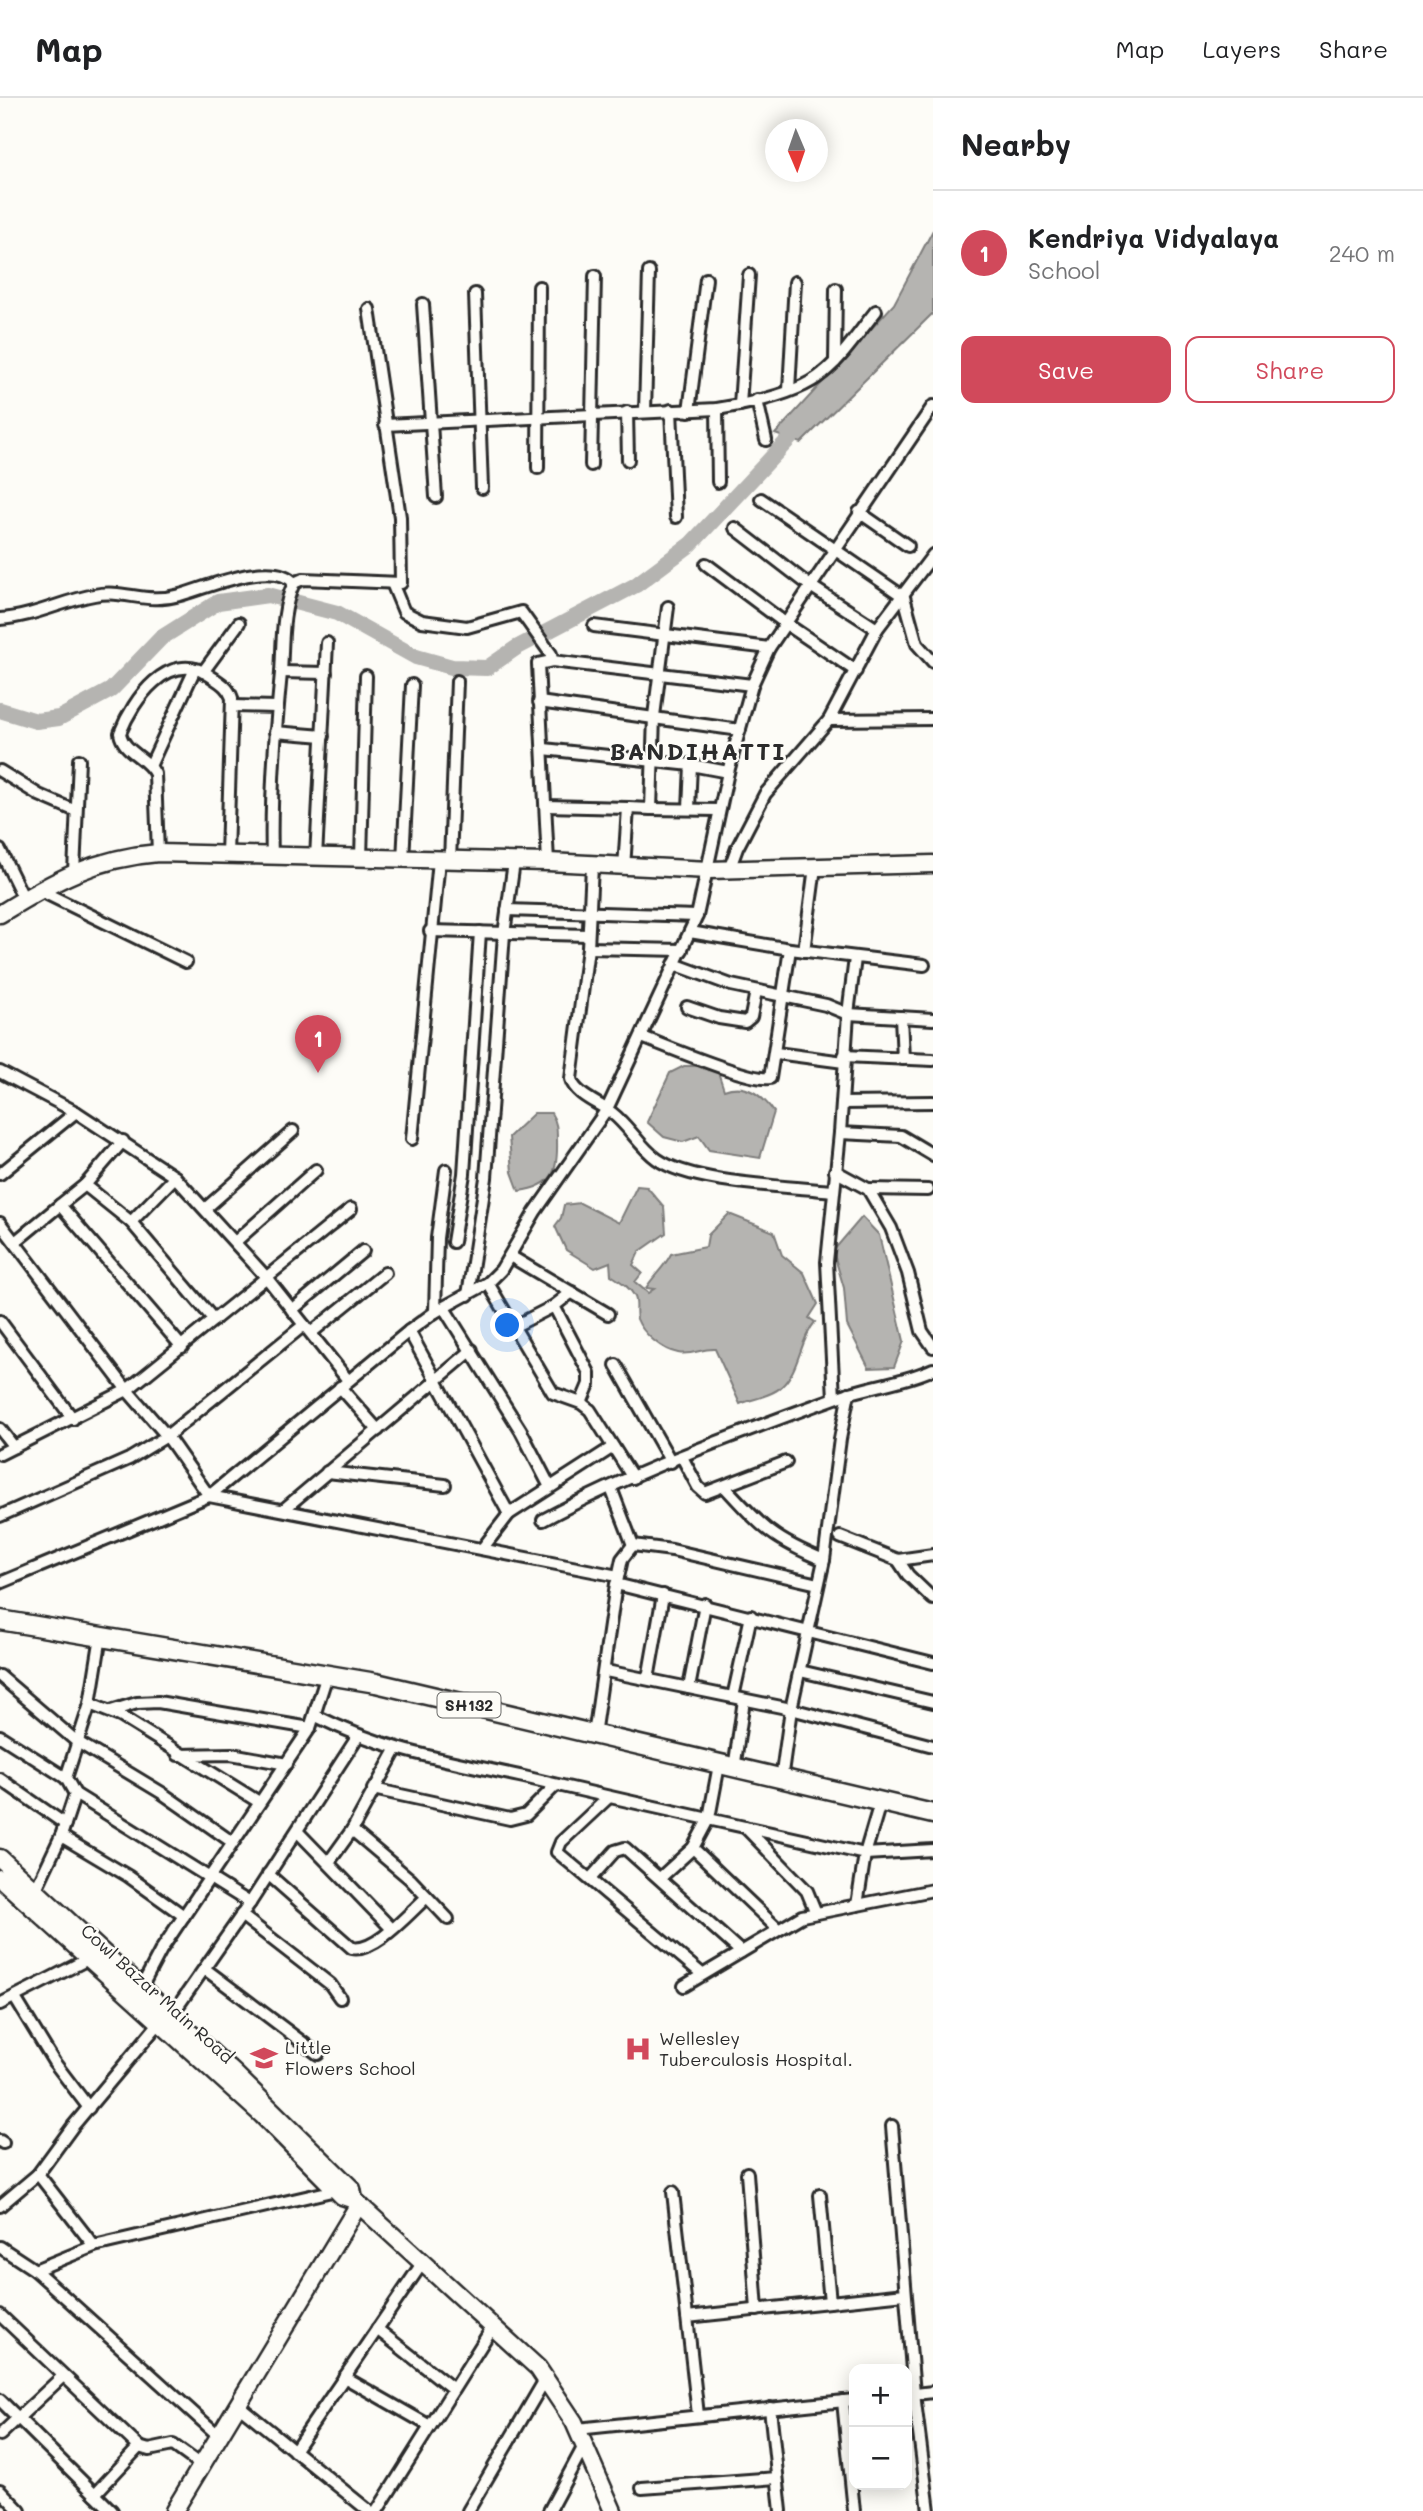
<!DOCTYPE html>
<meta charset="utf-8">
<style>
:root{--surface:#fff;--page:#f6f6f6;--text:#202124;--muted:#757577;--line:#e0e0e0;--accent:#d1495b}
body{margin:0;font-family:Mali,sans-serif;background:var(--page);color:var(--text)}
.controls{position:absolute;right:21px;bottom:21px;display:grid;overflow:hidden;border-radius:14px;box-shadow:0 4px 18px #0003}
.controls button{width:63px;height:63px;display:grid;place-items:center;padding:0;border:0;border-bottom:2px solid var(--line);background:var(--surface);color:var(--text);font:35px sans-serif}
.compass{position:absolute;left:765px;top:21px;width:63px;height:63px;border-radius:50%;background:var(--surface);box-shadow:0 4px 18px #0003;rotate:178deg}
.you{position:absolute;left:508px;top:1228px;width:24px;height:24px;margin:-18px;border:5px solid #fff;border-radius:50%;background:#1a73e8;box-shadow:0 0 0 10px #1a73e833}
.badge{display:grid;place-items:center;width:46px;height:46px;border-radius:50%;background:var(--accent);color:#fff;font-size:23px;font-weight:700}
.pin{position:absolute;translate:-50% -58px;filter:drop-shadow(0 2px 4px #0008)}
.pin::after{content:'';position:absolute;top:37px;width:24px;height:21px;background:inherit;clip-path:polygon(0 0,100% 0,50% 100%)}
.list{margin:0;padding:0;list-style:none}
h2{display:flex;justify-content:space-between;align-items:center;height:91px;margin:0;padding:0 28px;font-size:30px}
h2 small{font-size:23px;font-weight:400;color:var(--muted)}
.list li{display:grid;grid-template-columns:46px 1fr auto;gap:21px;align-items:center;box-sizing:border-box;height:126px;padding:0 28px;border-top:2px solid var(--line)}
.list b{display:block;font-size:26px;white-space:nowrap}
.list p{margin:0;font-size:23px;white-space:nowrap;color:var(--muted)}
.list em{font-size:23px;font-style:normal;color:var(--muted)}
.actions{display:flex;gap:14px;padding:21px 28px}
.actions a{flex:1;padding:16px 0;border:2px solid var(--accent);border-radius:14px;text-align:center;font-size:24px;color:var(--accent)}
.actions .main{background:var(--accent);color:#fff}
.map{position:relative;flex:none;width:933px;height:2413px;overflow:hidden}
header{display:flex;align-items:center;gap:42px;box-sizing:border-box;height:98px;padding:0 35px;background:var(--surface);border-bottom:2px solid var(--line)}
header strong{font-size:33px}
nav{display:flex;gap:38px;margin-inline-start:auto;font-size:24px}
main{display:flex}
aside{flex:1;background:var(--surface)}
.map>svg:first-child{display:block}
</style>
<header>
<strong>Map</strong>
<nav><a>Map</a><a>Layers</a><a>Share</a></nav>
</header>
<main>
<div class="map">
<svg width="933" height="2413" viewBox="0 0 933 2413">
<rect width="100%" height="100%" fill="#fdfcf7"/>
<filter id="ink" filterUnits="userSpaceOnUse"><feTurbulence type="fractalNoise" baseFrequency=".0143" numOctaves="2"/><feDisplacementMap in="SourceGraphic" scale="14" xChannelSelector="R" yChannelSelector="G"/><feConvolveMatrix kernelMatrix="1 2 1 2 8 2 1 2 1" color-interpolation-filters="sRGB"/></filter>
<g filter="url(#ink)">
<g fill="#b5b4b1" stroke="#7e7d7b" stroke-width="2">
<path d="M 933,132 L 933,215 L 801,345 L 775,336 L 894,206 Z"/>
<path d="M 684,968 L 716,968 L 724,992 C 746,984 762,997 774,1014 L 760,1060 L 709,1052 L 699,1038 L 683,1044 L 664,1039 L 647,1024 L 670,975 Z"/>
<path d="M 534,1015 L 551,1015 C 557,1024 557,1031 557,1042 C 558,1074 554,1088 519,1093 L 512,1074 L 509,1039 Z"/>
<path d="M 637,1088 L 647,1089 L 664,1109 L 666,1135 L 639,1154 L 633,1167 L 642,1175 L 635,1184 L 648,1195 L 654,1191 L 646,1190 C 654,1177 664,1170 671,1156 L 706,1149 L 708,1137 L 729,1116 L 774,1134 L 782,1157 L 804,1175 L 818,1206 L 809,1220 L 815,1224 C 799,1243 800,1272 781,1289 C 772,1298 752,1301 740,1306 L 715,1251 C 702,1250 692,1258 678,1255 C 662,1252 643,1236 637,1221 C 635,1214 638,1206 635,1199 C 630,1189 620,1183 611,1177 L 610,1164 L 595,1170 L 566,1152 L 555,1128 L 561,1120 L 564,1107 L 580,1105 L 619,1125 Z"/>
<path d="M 862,1119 L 879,1137 L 904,1243 L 894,1269 L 869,1270 L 847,1227 L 844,1190 L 833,1153 Z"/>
</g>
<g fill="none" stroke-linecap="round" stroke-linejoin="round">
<path stroke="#b5b4b1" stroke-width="16" d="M 0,612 L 36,623 L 59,620 L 111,592 L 161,540 L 218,504 L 268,497 L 337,515 L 416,559 L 452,569 L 487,570 L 516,550 L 636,487 L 691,446 L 803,326"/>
<defs>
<g id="street">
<path d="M 475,196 L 482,390"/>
<path d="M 423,206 L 436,399"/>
<path d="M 835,264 L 836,191"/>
<path d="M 789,292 L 795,184"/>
<path d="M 757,302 L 766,342"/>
<path d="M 740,307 L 749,177"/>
<path d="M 717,311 L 718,384"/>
<path d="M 671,312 L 676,419"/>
<path d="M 645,313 L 649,174"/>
<path d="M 689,313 L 706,181"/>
<path d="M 627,314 L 628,362"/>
<path d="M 385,327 L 717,311 C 748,306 799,296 823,275 C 844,258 859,234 876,213"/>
<path d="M 591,367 L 595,178"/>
<path d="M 538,370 L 539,189"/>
<path d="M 761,401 L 904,499 L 917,546 L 933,564"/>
<path d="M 859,414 L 908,448"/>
<path d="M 735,430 L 809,487 L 877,531"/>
<path d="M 706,466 L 785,525 L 856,573"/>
<path d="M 392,485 L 404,514 L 422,523 L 467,529 L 521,514 L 551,556 L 552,563"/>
<path d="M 0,521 C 33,519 62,503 94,497 C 125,491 145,507 180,497 C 206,490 273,460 294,485"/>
<path d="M 594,528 L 769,550"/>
<path d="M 203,574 L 239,525"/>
<path d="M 281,574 L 326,575"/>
<path d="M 539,604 L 740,632"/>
<path d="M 233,608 L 277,609"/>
<path d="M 829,622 L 933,621"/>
<path d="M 275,634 L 323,638"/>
<path d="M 544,651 L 691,667 L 728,674"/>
<path d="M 151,666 L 195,571"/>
<path d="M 0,673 L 39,697 L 76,713"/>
<path d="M 546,708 L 628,710"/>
<path d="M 689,710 L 691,667"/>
<path d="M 651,711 L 718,712"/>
<path d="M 0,752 L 24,801"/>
<path d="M 158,755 L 155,676 C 147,659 123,654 120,635 C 133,602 168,551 209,577 C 219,584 228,588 232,600 L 227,757"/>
<path d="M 272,759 C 270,698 275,636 281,575 C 283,546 281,512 294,485 L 303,481 L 401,485 L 400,419 L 369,211"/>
<path d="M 316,760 L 327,545"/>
<path d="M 361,760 L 366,578"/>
<path d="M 403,762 L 412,587"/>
<path d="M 450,763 L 457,583"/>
<path d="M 548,764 L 538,566 L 552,563 L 752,587"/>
<path d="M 592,768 L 588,850 L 571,981 C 575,997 599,1005 612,1015 C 629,1028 639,1048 657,1061 C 692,1086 787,1088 832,1093"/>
<path d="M 624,770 L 628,710 L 651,711 L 654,618 L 668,509"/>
<path d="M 729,772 L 737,750 L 765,696 L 829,622 L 877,531 L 933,457"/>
<path d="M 74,774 L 79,662"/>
<path d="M 39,792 L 186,864"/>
<path d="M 507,812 L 697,818"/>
<path d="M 430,833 L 588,837"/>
<path d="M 690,834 L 790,851 L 924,867"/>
<path d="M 588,850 L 682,852"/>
<path d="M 804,853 L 815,769"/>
<path d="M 674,866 L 731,887 L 826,907 L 848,916 L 933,921"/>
<path d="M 687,909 L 719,920 L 745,924 L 751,919 L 756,893"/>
<path d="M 901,919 L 903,961"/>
<path d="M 642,939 C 666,948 750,984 770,980 L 790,851"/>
<path d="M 776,955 L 844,964"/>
<path d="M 844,958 L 933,962"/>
<path d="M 0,974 L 76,1014 L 175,1079 L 266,1179 L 347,1281"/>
<path d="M 842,1005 L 933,1004"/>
<path d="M 840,1035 L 901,1038 L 933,1057"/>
<path d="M 412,1041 L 439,762"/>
<path d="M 835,1073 L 868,1091 L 891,1130 L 908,1175 L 922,1233 L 933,1249"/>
<path d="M 0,1076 L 76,1014"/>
<path d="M 85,1087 L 131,1124 L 214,1222"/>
<path d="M 868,1091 L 928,1092"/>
<path d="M 60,1107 L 85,1087 L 123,1043"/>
<path d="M 205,1111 L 293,1033"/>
<path d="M 131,1124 L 175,1079"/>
<path d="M 0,1125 L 127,1292 L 167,1338 L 209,1398 L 618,1478"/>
<path d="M 15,1144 L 60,1107 L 182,1249"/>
<path d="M 235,1144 L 316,1072"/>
<path d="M 453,1144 L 464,1076 L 480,834"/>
<path d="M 510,1158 L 608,1216"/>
<path d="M 488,1185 L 553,1295 L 581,1305 L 590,1312 L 633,1380"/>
<path d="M 468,1197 L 486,1080 L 504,836 L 514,764"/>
<path d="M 554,1208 L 589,1275 L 589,1286 L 581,1305"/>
<path d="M 444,1210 L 521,1333 L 550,1389"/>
<path d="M 292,1212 L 363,1153"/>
<path d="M 435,1214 L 437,1140 L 446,1072"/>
<path d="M 0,1223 L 73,1321"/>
<path d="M 515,1228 L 554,1208 L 572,1194"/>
<path d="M 409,1233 L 509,1416"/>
<path d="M 312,1234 L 385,1175"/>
<path d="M 616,1267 L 671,1364"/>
<path d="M 340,1289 L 378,1332"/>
<path d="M 834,1300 L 827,1164 L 840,1035 L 848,916 L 855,860"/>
<path d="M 0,1331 L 14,1349"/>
<path d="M 0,1356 L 127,1292 L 351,1111"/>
<path d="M 682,1359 L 698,1389 L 705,1395 L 786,1364"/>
<path d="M 327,1374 L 445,1387"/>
<path d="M 725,1389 C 762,1429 772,1441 824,1462"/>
<path d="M 611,1390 L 633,1447"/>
<path d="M 283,1412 L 472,1252"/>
<path d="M 0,1418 L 129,1361 L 167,1338 L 304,1227"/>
<path d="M 543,1422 C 636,1372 737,1336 835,1300 C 867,1288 903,1285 933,1271"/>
<path d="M 840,1439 L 898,1462 L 933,1457"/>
<path d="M 482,1451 L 509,1416 L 613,1349"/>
<path d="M 898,1462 L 908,1477 L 933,1501"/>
<path d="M 617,1484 L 622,1461 L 633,1447 L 672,1452 L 818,1486"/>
<path d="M 0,1485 L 209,1398 L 409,1233 L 435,1214 L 488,1185 L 501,1172 L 535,1114 L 607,1011 L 697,818 L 728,674 L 752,587 L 769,550 L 933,308"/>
<path d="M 101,1538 L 90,1606 L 66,1680 L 75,1696 L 250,1805"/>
<path d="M 606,1573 L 791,1611 L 933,1648"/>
<path d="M 800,1573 L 933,1604"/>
<path d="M 0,1578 L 76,1643 L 162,1695 L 232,1744"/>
<path d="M 648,1581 L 663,1497"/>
<path d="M 689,1590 L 705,1506"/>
<path d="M 733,1599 L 751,1518"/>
<path d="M 90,1606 L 120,1618 L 259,1704"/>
<path d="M 111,1613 L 137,1605 L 158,1604 L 310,1630"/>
<path d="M 316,1618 C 388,1654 447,1662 524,1679 C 637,1706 751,1730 865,1756 L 857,1807"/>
<path d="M 594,1637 L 616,1486 L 933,1565"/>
<path d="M 0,1638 L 66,1680"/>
<path d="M 178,1657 L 231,1656 L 287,1666"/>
<path d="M 734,1671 L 744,1602"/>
<path d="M 0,1681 L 65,1726"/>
<path d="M 781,1682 L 791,1611 L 824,1462 L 840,1341 L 849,1295"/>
<path d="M 373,1691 L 510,1721 L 526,1717 L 556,1687"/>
<path d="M 609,1699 L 561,1744 L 557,1754 L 702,1876"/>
<path d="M 880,1705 L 865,1756 L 933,1752"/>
<path d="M 745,1729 L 807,1793 L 816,1815"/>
<path d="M 352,1732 L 410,1781 L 448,1821"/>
<path d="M 298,1734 L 391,1830"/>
<path d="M 61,1738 L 128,1778 L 184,1818"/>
<path d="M 693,1750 L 778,1831"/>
<path d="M 329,1764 L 352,1732 L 396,1652"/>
<path d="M 268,1776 L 352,1850 C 375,1855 409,1815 427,1799"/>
<path d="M 660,1780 L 693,1750 L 709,1720 L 719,1667"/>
<path d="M 590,1781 L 615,1753 L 625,1750 L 741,1854"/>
<path d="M 35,1793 L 61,1738 L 75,1696"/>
<path d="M 241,1817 L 330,1886 L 340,1900"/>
<path d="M 205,1871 L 318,1956"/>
<path d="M 684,1888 L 802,1818 L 933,1792"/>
<path d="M 141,1890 L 161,1852 L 310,1630 L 327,1577"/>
<path d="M 15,1900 L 54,1964 L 89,2010"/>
<path d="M 0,1906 L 92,1859"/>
<path d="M 171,1918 L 250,1805 L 358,1638"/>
<path d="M 892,2028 L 914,2296 L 929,2413"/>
<path d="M 0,2043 L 3,2045"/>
<path d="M 747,2075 L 757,2212"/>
<path d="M 38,2076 L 94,2148"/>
<path d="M 673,2094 L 698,2317"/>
<path d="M 820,2097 L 830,2204"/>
<path d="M 0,2108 L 38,2076 L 73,2028 L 160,1924"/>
<path d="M 0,2149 L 35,2172 L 219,2338"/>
<path d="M 35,2172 L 94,2148 L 336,2092"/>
<path d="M 0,2217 L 139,2349 L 149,2352 L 173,2347 L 202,2368"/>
<path d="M 687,2219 L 905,2196"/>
<path d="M 377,2231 L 453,2291"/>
<path d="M 344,2279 L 430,2328"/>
<path d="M 907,2297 L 933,2294"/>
<path d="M 0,2302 L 112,2413"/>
<path d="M 843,2303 L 854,2413"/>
<path d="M 238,2307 L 369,2413"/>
<path d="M 770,2310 L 781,2413"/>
<path d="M 577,2331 L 854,2302"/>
<path d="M 0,2337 L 63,2278"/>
<path d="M 294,2353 L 423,2164"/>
<path d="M 642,2390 L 777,2380"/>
<path d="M 0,2392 L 20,2413"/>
<path d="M 95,2396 L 139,2349"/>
<path d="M 377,2413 L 492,2230"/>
<path d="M 468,2413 L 546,2280"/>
<path d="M 549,2413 L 585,2346"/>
</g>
<g id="secondary">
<path d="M 0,816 C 53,783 95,760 158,755 L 548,764 L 709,772 L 933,766"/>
<path d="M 0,1760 L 235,1976 L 352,2091 L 354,2102"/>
<path d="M 0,1780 L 262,2017 L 342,2098 L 354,2102 L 538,2270 L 574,2324 L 613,2413"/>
<path d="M 174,2413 L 359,2106"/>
</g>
<path id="primary" d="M 0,1522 L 376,1585 L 933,1716"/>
</defs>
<use href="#street" stroke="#2b2b2b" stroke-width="16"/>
<use href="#secondary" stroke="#2b2b2b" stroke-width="21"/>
<use href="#primary" stroke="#2b2b2b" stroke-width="23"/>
<use href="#street" stroke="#fdfcf7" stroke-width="10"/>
<use href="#secondary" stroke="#fdfcf7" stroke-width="16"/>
<use href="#primary" stroke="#fdfcf7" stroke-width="18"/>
</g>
</g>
<defs>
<symbol id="hospital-bare" viewBox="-9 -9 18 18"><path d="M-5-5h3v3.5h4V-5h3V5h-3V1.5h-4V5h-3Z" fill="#d1495b" stroke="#fdfcf7" stroke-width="2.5" paint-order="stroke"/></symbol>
<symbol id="school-bare" viewBox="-9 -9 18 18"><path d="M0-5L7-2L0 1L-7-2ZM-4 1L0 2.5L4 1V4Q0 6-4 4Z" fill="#d1495b" stroke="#fdfcf7" stroke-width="2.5" paint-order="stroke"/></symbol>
</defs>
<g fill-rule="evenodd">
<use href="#hospital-bare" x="619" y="1932" width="38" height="38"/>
<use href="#school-bare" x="245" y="1941" width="38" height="38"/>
</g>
<g text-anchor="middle" stroke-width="5" stroke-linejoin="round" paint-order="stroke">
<rect fill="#fdfcf7" stroke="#6a6a68" stroke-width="2" x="437.5" y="1594.5" width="63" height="25" rx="5"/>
<g font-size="16" font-weight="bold" fill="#2b2b2b">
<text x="469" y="1613">SH132</text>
</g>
<g font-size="18" fill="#2b2b2b" stroke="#fdfcf7">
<text transform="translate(157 1896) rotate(42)" y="6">Cowl Bazar Main Road</text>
</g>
<g font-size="18" fill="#2b2b2b" stroke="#fdfcf7" text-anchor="start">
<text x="659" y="1947">Wellesley<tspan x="659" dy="21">Tuberculosis Hospital.</tspan></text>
<text x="285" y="1956">Little<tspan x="285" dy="21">Flowers School</tspan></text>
</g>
<g font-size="24" font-weight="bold" letter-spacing="2" fill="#2b2b2b" stroke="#fdfcf7">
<text x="698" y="662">BANDIHATTI</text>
</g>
</g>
</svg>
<div class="controls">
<button>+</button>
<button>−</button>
</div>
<svg class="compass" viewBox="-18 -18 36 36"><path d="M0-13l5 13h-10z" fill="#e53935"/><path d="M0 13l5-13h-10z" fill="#757577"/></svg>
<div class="you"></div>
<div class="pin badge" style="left:318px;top:975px">1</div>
</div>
<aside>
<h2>Nearby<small></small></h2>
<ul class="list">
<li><span class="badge">1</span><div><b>Kendriya Vidyalaya</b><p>School</p></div><em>240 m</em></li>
</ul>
<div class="actions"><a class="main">Save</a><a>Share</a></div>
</aside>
</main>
